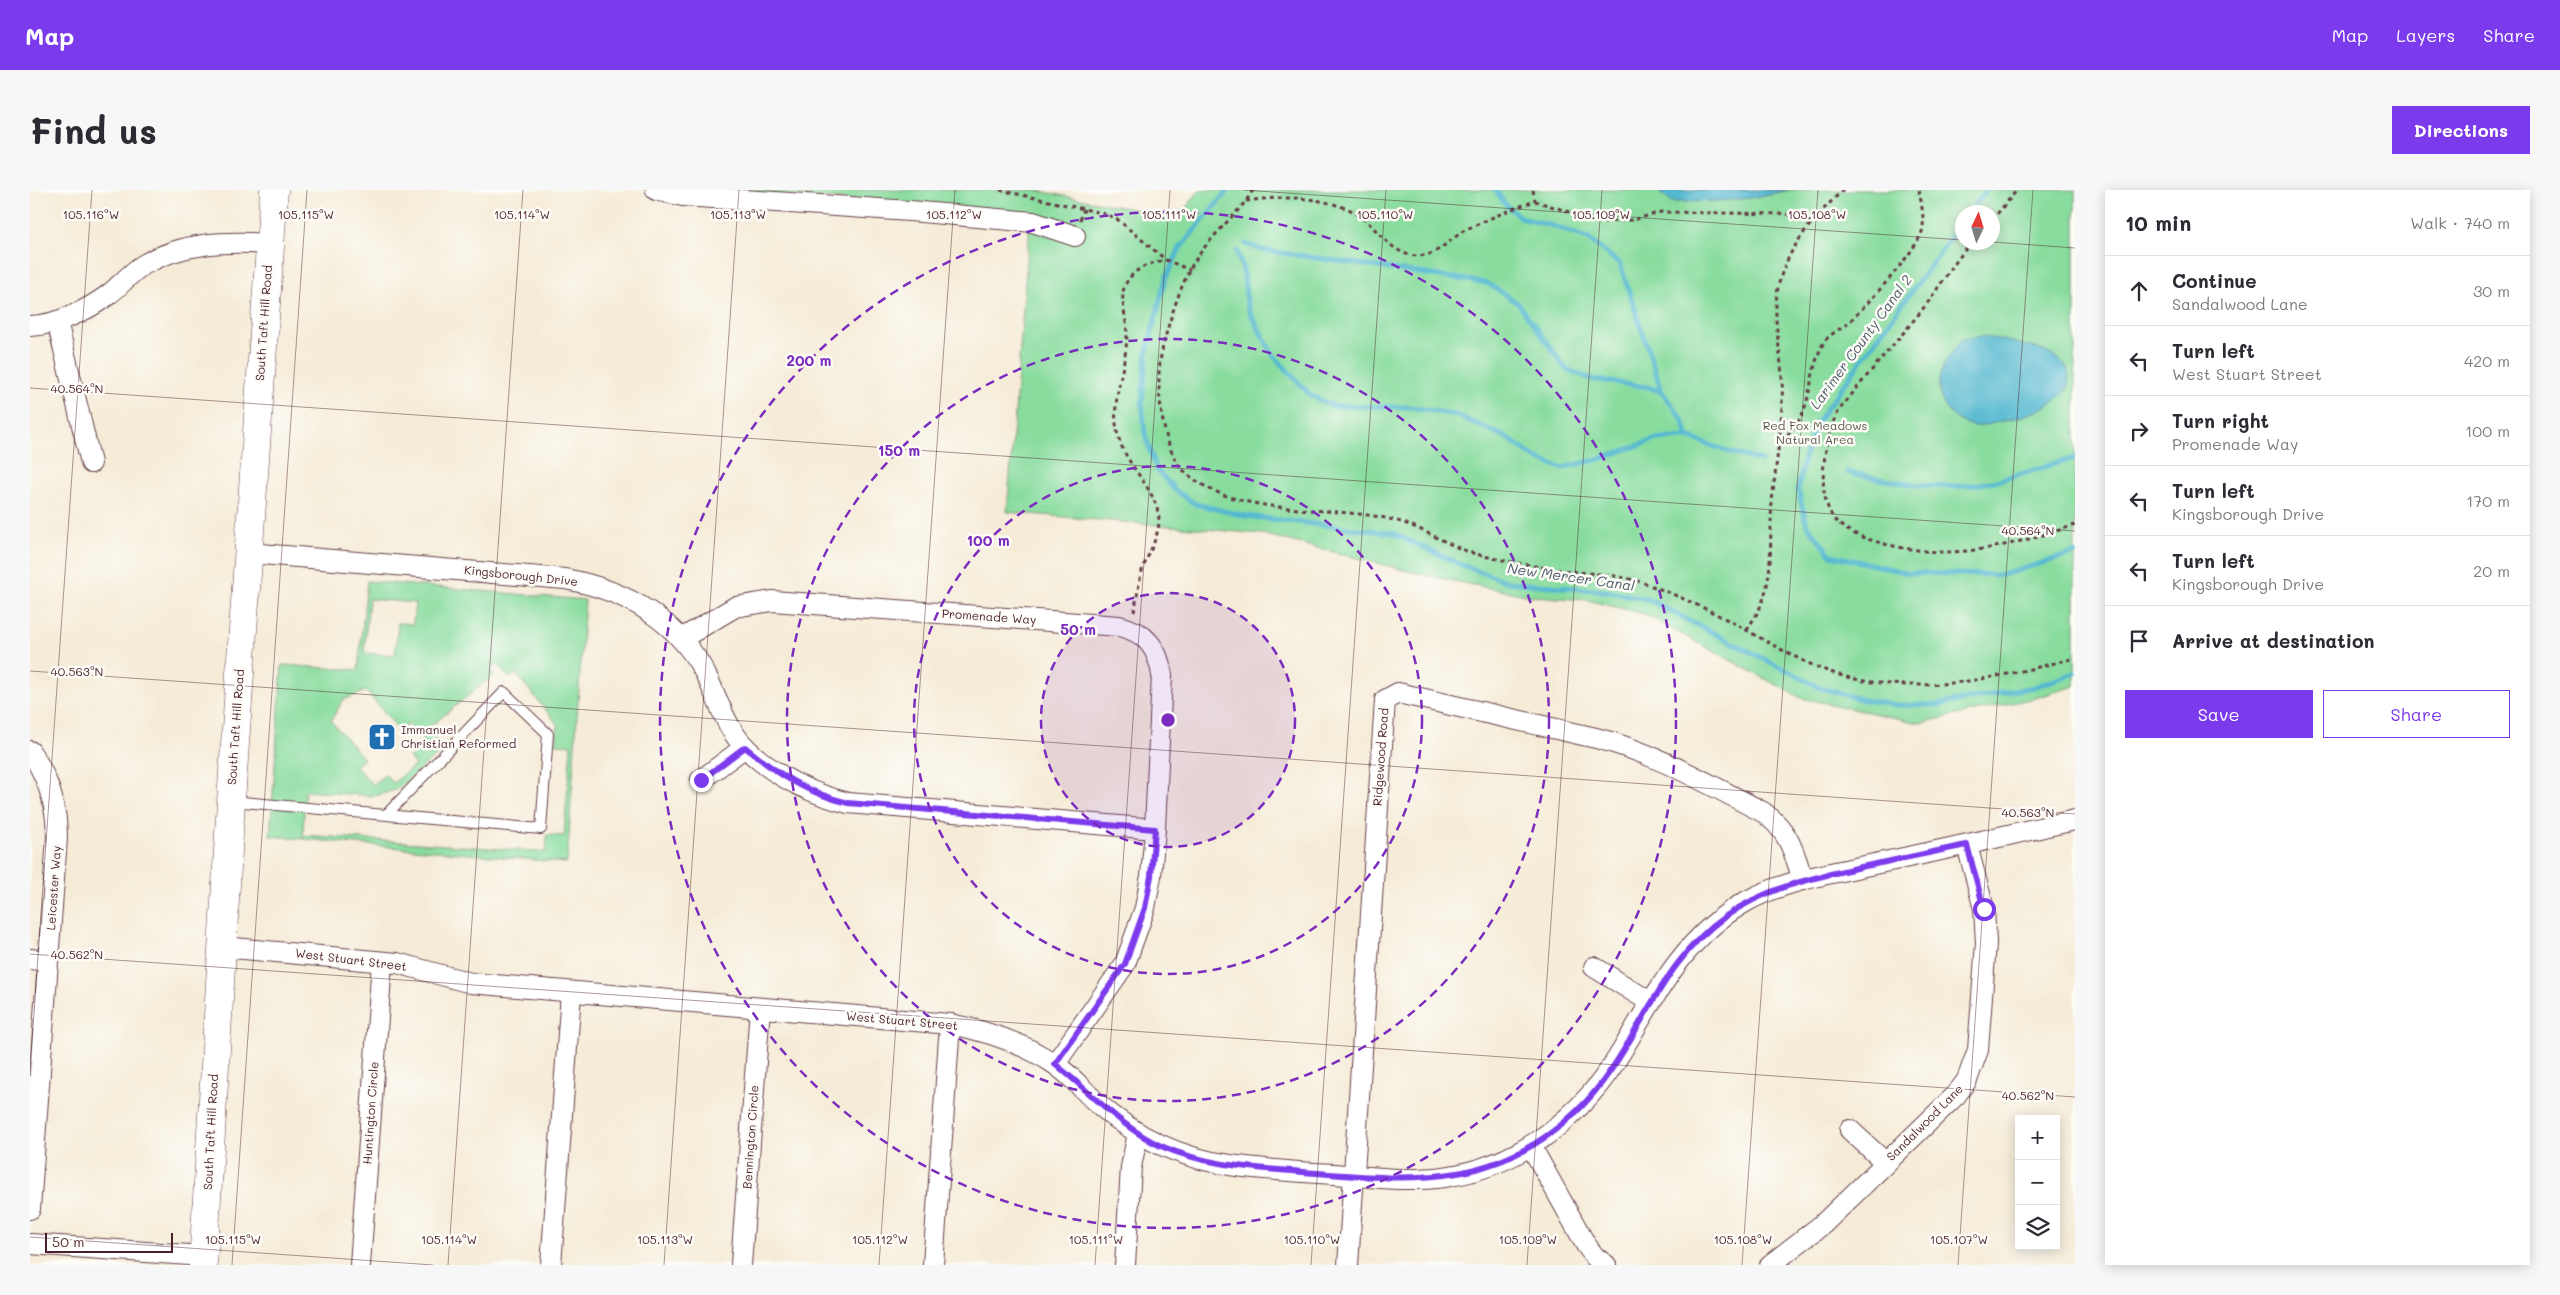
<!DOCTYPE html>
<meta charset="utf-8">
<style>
:root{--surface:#fff;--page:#f7f7f7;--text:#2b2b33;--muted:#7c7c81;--line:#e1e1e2;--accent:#7c3aed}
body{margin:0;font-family:Mali,sans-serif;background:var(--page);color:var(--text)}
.controls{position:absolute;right:15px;bottom:15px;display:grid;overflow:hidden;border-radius:0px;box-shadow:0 2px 12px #0003}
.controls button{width:45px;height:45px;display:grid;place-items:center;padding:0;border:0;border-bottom:1px solid var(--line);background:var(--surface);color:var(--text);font:25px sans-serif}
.compass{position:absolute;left:1925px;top:15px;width:45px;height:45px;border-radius:50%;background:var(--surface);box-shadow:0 2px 12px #0003;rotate:4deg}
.scale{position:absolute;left:15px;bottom:12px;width:128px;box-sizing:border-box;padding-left:5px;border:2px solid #4a1f2b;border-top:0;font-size:14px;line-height:18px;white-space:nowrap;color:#4a1f2b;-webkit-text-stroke:4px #fdfcf7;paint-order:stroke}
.stop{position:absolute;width:15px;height:15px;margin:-11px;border:4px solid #7c3aed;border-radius:50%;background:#fff}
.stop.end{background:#7c3aed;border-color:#fff;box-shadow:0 1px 5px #0008}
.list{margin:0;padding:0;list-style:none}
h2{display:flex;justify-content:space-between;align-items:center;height:65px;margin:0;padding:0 20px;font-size:21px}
h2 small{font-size:16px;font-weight:400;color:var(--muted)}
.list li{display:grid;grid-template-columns:32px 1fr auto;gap:15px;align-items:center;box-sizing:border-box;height:70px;padding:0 20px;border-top:1px solid var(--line)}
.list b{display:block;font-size:19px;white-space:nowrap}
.list p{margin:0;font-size:16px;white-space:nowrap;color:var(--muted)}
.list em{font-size:16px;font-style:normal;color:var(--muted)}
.actions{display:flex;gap:10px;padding:15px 20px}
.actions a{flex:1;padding:11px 0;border:1px solid var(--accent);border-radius:0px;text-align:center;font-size:18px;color:var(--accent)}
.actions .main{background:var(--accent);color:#fff}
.icon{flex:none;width:28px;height:28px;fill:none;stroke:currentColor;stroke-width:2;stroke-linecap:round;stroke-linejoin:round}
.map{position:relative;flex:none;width:2045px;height:1075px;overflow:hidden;border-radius:0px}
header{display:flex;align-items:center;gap:30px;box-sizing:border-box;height:70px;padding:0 25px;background:var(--accent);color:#fff}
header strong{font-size:24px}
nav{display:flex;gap:28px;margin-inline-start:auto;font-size:18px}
.intro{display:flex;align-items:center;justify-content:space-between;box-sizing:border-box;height:120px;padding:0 30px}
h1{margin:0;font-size:35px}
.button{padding:12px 22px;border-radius:0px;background:var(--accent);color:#fff;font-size:18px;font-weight:700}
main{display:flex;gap:30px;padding:0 30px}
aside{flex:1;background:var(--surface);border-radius:0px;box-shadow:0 2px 12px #0003}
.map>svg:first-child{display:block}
</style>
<header>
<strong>Map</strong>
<nav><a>Map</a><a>Layers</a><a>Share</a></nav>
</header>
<div class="intro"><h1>Find us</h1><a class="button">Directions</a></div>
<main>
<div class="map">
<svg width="2045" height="1075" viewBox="0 0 2045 1075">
<rect width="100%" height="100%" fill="#fdfcf7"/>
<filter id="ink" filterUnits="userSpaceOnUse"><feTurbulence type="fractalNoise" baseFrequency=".02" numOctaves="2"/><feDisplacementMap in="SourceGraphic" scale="10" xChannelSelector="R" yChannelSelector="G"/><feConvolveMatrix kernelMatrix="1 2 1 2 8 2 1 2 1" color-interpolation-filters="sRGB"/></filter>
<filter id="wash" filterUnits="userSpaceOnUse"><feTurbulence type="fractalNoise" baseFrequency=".0096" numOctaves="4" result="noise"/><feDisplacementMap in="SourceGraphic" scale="20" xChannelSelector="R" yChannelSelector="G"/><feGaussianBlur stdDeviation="1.12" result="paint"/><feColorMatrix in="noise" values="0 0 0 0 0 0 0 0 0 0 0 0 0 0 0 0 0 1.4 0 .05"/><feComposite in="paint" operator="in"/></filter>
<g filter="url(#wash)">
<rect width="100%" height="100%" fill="#f5ebd7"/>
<g fill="#88dc9e" stroke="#697e64" fill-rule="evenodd">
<path d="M 686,0 L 1004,0 L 1139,26 L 1153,21 L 1170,0 L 2045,0 L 2045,496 L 2005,508 L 1890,533 L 1771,508 L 1614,424 L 1557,410 L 1501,406 L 1398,386 L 1232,344 L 977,322 L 999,44 L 997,23 ZM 1932,22 L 1962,22 L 1962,52 L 1932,52 Z"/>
<path d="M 337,391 L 555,410 L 537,673 L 240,646 L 252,475 L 328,480 ZM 339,409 L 385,413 L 383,434 L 368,433 L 365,465 L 334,463 ZM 467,474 L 479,488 L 486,484 L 528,535 L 526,554 L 541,555 L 534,646 L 517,645 L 516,662 L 273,645 L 275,601 L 345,606 L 365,600 L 407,565 L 411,556 L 397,539 L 464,485 L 460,481 ZM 336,501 L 370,541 L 378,534 L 394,553 L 379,567 L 385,575 L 363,593 L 355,584 L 343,595 L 326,576 L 334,569 L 301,531 L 313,510 Z"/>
</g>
<g fill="#52b8d0" stroke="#4e6c7e">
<path d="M 1627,0 L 1759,0 C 1721,11 1680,12 1641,12 Z"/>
<path d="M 1952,146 C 1973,151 2032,158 2038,181 C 2040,186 2038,195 2037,200 C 2018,220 1996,226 1969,232 C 1962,233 1954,237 1947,236 C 1922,235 1904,209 1910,185 C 1914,171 1924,160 1932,149 Z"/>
</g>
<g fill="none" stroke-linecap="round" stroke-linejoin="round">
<g stroke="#52b8d0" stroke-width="5">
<path d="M 1198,0 L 1150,58 L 1135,90 L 1117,162 L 1112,212 L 1115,245 L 1126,279 L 1145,300 L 1165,314 L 1215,326 L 1362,343 L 1432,375 L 1478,392 L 1576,401 L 1617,409 L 1791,498 L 1834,510 L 1866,515 L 1906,515 L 2004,497 L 2045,483"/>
<path d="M 1466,0 L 1474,13 L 1491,28 L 1523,36 L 1557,48 L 1590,74 L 1632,202"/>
<path d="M 1940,22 L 1956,0"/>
<path d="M 1932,32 L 1786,233 L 1774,269 L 1768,300 L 1777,335 L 1801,365 L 1878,383 L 1972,385 L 2045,363"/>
<path d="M 1216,54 L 1232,60 L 1457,93 L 1488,113 L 1536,179 L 1561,189 L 1618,197 L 1632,202 L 1653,230 L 1658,247"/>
<path d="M 1207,61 L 1213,80 L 1218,119 L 1243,165 L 1280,205 L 1303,216 L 1381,217 L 1426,225 L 1476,247 L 1505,268 L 1532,278 L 1569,269 L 1627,249 L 1658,247 L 1702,263 L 1732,271"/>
<path d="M 1817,282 C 1862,292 1910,302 1955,293 C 1985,287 2015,276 2045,268"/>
</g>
</g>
</g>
<g filter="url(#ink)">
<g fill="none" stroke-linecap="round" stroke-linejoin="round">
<defs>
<path id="service" d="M 202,611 L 511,639 L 518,544 L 474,502 L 356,625"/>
<g id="minor">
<path d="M 626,0 L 653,6 L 880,21 L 1003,32 L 1045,46"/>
<path d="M 27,131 L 61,273"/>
<path d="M 0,136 C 27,135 56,121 78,105 C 90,96 100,83 113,75 C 153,52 196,51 240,54"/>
<path d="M 218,363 L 535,389 C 596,400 650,431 678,489 C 689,512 697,540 716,558 C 745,587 779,603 818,613 L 1125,639"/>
<path d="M 651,449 L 705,417 L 742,411 L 1089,436 C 1116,442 1128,458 1132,485 L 1125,639 L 1121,686 L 1115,718 L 1095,774 L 1025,874"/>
<path d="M 0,561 C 19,588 27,616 27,648 L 0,1019"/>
<path d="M 671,590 L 715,557"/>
<path d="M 192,757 L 367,773 L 441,793 L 920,834 C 957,841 991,852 1023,873 C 1040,884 1052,899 1066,912 C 1104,946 1150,968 1200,975 C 1234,980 1269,982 1304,984 C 1340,987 1377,992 1414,987 C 1492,976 1554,925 1593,859 C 1626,803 1657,744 1717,711 C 1758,689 1808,682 1854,672 C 1918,659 1981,644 2045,630"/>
<path d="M 0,769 L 18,771"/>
<path d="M 1564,777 L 1620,812"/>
<path d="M 1820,940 L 1856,973"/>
<path d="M 1501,956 L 1556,1055 L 1565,1067 L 1576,1075"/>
<path d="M 0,1054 L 174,1066"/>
<path d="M 330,1075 L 352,772"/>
<path d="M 521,1075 L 541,803"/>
<path d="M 711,1075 L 730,818"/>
<path d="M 903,1075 L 920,834"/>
<path d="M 1095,1075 L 1101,977 L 1108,943"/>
<path d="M 1318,1075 L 1355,510 L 1368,503 L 1566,548 C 1626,563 1678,594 1733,622 C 1760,642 1763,660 1773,690"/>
<path d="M 1740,1075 L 1793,1034 L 1926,905 L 1937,890 L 1948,860 L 1956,753 L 1954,719 L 1937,655"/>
</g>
<path id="secondary" d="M 173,1075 L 201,611 L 244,0"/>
</defs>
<use href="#service" stroke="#643e45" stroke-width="12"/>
<use href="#minor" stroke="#643e45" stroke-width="22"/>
<use href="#secondary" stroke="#643e45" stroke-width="29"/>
<g stroke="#643e45" stroke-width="3" stroke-dasharray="4 4" stroke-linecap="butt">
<path d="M 970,0 L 1076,24 L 1087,29 L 1136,70 L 1160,80"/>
<path d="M 1223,0 L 1216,11 C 1199,31 1178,50 1164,72 C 1151,92 1133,148 1130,172 C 1126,199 1133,259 1152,279 C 1205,332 1305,312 1371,332 C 1397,340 1420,357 1446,364 C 1473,371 1503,376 1531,380 C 1563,384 1592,384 1622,396 C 1654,408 1688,424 1718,441 C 1763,466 1796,487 1849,493 C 1916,501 1981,484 2045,468"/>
<path d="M 1503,0 L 1505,11"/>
<path d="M 1216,11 C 1251,6 1285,6 1318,19 C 1348,31 1359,72 1396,65 C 1410,62 1423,47 1435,40 C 1458,29 1481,19 1505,11 L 1571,32 L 1603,30 L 1631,22 L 1759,24 L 1782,30"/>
<path d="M 1050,30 L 1054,19"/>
<path d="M 1962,30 L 1987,0"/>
<path d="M 1942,52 C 1921,75 1907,102 1888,125 C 1868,150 1847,173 1827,198 C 1820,207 1810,217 1805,228 C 1794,255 1784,310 1808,333 C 1829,353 1890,363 1920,362 C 1962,361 2005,348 2045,335"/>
<path d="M 1751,250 C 1786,225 1775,186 1794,152 C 1799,144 1811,139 1818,133 C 1834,118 1890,58 1893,38 C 1894,26 1891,12 1889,0"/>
<path d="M 1104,422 C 1107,409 1108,397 1111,384 C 1116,367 1129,348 1129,330 C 1128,302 1099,278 1090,252 C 1077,215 1097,180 1097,143 C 1097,130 1090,110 1094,98 C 1101,79 1119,73 1136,70"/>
<path d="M 1717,440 C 1722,431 1728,423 1732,413 C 1744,381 1739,346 1742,312 C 1746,270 1754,230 1752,187 C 1750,153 1740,120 1751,86 C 1763,50 1787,25 1813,0"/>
</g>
<use href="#service" stroke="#fff" stroke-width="10"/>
<use href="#minor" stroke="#fff" stroke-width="20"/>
<use href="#secondary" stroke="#fff" stroke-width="28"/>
</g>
</g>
<g fill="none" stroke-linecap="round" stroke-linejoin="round" filter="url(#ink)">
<path stroke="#7c3aed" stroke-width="6" d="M 671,590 L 715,557 C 749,585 775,602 818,613 L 1125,639 L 1121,686 L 1115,718 L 1095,774 L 1025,874 C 1061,902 1089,936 1131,956 C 1176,976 1225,978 1273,982 C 1377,990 1464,1001 1547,921 C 1607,863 1625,775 1696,726 C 1737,697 1783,688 1831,677 C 1867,670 1902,662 1937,655 L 1954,719"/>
</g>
<path fill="none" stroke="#4a1f2b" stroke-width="1" stroke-opacity="0.45" d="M 1213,0 L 1932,50M 1962,52 L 2045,58M 0,198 L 2045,341M 0,481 L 2045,624M 0,764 L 2045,907M 0,880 L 62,0M 0,1047 L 403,1075M 202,1075 L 277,0M 418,1075 L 493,0M 634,1075 L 709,0M 849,1075 L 925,0M 1065,1075 L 1140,0M 1281,1075 L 1356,0M 1497,1075 L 1572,0M 1712,1075 L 1788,0M 1928,1075 L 2003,0"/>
<circle cx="1138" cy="530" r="127" fill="#7b2cbf" fill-opacity=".12"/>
<g fill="none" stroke="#7b2cbf" stroke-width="2.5" stroke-dasharray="9 6">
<circle cx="1138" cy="530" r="127"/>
<circle cx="1138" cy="530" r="254"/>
<circle cx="1138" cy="530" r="381"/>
<circle cx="1138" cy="530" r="508"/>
</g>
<defs>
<symbol id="church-square" viewBox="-11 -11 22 22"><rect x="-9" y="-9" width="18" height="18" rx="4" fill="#1f6fb2" stroke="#fdfcf7"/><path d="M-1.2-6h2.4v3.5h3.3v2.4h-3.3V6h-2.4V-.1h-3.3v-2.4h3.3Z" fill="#fff"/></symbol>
</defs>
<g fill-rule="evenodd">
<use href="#church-square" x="336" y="531" width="32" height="32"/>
</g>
<g text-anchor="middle" stroke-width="5" stroke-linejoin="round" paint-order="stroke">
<g font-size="12" fill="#4a1f2b" stroke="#fdfcf7">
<text transform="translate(234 133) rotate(-86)" y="4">South Taft Hill Road</text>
<text transform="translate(491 386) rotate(6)" y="4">Kingsborough Drive</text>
<text transform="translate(959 427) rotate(4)" y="4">Promenade Way</text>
<text transform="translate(206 537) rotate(-86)" y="4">South Taft Hill Road</text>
<text transform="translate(1351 567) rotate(-86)" y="4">Ridgewood Road</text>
<text transform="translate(24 698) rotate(-86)" y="4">Leicester Way</text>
<text transform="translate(321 770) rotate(7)" y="4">West Stuart Street</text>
<text transform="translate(872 831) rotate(5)" y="4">West Stuart Street</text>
<text transform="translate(341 923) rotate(-86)" y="4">Huntington Circle</text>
<text transform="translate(1895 933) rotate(-45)" y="4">Sandalwood Lane</text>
<text transform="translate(181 942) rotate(-87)" y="4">South Taft Hill Road</text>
<text transform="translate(721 947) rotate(-86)" y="4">Bennington Circle</text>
</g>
<g font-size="12" fill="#5d584e" stroke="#fdfcf7">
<text x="1785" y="240">Red Fox Meadows<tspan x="1785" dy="14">Natural Area</tspan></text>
</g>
<g font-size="12" fill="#4a1f2b" stroke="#fdfcf7" text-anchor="start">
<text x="371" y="544">Immanuel<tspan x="371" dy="14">Christian Reformed</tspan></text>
</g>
<g font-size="14" font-style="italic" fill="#4d5c6d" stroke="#fdfcf7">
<text transform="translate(1831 152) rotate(-54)" y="5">Larimer County Canal 2</text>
<text transform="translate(1541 387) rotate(8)" y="5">New Mercer Canal</text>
</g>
</g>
<g font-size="12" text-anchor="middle" fill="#4a1f2b" stroke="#fdfcf7" stroke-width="5" stroke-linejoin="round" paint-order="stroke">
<text x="61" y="29">105.116°W</text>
<text x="276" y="29">105.115°W</text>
<text x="492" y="29">105.114°W</text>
<text x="708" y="29">105.113°W</text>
<text x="924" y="29">105.112°W</text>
<text x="1139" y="29">105.111°W</text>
<text x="1355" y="29">105.110°W</text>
<text x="1571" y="29">105.109°W</text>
<text x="1787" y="29">105.108°W</text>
<text x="47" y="203">40.564°N</text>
<text x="1998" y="345">40.564°N</text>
<text x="47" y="486">40.563°N</text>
<text x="1998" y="627">40.563°N</text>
<text x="47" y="769">40.562°N</text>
<text x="1998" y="910">40.562°N</text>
<text x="203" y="1054">105.115°W</text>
<text x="419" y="1054">105.114°W</text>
<text x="635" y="1054">105.113°W</text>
<text x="850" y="1054">105.112°W</text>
<text x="1066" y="1054">105.111°W</text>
<text x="1282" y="1054">105.110°W</text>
<text x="1498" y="1054">105.109°W</text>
<text x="1713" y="1054">105.108°W</text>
<text x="1929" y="1054">105.107°W</text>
</g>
<circle cx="1138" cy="530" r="8" fill="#7b2cbf" stroke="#fdfcf7" stroke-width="2.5"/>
<g font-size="15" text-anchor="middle" font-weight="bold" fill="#7b2cbf" stroke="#fdfcf7" stroke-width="5" stroke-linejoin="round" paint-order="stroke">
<text x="779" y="176">200 m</text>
<text x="869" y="266">150 m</text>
<text x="958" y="356">100 m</text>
<text x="1048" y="445">50 m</text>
</g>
</svg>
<div class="controls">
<button>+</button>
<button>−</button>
<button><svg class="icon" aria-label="layers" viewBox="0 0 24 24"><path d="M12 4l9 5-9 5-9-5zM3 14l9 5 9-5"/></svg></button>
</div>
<svg class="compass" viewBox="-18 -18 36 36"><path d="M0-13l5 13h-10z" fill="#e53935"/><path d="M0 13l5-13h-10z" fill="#7c7c81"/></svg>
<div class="scale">50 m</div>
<div class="stop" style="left:1954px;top:719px"></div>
<div class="stop end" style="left:671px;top:590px"></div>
</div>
<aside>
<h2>10 min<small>Walk · 740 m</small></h2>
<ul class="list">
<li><svg class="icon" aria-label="ahead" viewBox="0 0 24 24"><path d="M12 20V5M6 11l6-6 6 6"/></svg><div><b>Continue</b><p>Sandalwood Lane</p></div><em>30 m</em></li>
<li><svg class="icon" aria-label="left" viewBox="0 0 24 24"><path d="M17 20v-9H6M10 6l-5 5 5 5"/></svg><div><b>Turn left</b><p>West Stuart Street</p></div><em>420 m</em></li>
<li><svg class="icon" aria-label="right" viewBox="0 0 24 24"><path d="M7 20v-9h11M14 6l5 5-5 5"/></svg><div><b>Turn right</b><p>Promenade Way</p></div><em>100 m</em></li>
<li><svg class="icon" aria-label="left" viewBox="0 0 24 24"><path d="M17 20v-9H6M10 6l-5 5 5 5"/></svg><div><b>Turn left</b><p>Kingsborough Drive</p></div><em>170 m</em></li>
<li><svg class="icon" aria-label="left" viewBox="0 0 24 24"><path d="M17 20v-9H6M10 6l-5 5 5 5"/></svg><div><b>Turn left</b><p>Kingsborough Drive</p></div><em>20 m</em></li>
<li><svg class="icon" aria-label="arrive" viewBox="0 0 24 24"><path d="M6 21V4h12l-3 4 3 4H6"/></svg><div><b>Arrive at destination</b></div></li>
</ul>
<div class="actions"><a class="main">Save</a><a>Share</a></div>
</aside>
</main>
